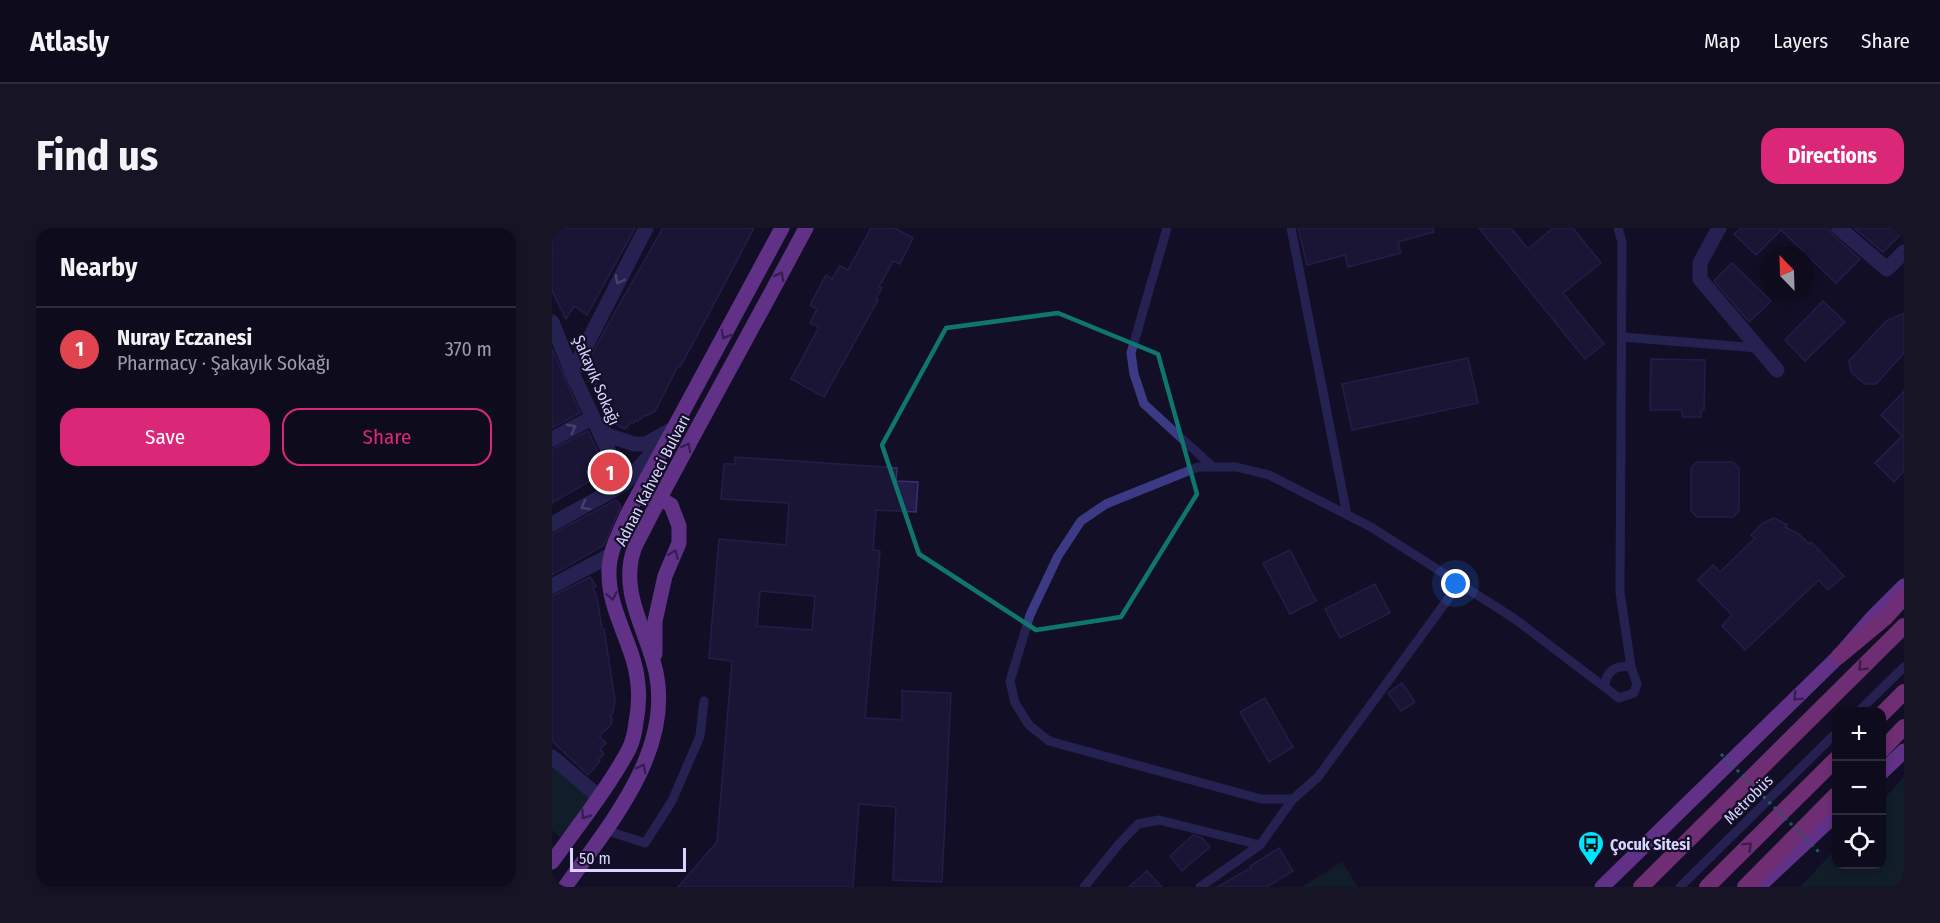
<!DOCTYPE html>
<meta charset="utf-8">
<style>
:root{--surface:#0e0b1c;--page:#171425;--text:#f1f3f6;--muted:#9b9ba3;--line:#2e2b3b;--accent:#db2777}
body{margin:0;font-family:"Fira Sans Condensed",sans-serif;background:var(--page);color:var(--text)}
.controls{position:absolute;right:18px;bottom:18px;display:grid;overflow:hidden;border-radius:12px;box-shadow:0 3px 9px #0003}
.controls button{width:54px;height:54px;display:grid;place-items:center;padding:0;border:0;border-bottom:2px solid var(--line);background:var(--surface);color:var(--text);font:30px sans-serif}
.compass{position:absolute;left:1208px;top:18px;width:54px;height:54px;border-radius:50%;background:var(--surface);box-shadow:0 3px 9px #0003;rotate:337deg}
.scale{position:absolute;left:18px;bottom:15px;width:116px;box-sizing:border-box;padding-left:6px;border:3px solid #d9d4ff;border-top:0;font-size:16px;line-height:21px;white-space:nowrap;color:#d9d4ff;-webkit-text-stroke:4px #130f26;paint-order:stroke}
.you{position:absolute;left:904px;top:356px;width:21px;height:21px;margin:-15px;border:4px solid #fff;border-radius:50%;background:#1a73e8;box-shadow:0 0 0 9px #1a73e833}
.badge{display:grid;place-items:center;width:39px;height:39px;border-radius:50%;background:var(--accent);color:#fff;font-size:20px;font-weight:700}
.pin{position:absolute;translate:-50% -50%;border:3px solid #fff;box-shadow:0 2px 6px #0006}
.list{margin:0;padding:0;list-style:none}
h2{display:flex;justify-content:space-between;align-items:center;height:78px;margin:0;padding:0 24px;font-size:26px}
h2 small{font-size:20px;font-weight:400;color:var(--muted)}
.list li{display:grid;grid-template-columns:39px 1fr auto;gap:18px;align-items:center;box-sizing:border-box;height:84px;padding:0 24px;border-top:2px solid var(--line)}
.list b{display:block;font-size:22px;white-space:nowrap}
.list p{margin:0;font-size:20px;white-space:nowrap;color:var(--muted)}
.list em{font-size:20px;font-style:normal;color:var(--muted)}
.actions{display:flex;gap:12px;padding:18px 24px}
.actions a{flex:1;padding:14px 0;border:2px solid var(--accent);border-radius:18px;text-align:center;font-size:21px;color:var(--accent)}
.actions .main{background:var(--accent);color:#fff}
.icon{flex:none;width:33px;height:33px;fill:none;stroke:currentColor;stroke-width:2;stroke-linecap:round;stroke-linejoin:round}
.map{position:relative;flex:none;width:1352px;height:659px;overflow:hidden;border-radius:18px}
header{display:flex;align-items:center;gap:36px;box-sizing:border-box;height:84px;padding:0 30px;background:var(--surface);border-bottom:2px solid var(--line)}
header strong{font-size:28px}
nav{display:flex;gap:33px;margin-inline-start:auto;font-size:21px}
.intro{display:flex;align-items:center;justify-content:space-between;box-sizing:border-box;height:144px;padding:0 36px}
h1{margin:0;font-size:42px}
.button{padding:15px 27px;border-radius:18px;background:var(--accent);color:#fff;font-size:21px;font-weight:700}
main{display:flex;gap:36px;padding:0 36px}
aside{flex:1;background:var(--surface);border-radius:18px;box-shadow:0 3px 9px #0003}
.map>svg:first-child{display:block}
</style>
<header>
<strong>Atlasly</strong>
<nav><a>Map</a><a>Layers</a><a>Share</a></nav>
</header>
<div class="intro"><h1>Find us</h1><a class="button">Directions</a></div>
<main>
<aside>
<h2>Nearby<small></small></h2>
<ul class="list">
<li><span class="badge" style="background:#e0444e">1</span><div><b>Nuray Eczanesi</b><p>Pharmacy · Şakayık Sokağı</p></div><em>370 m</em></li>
</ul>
<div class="actions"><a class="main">Save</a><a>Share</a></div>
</aside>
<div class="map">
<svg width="1352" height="659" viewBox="0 0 1352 659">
<rect width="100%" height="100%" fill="#130f26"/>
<g fill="#12302f">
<path d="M 0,538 L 40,571 L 8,609 L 0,602 Z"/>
<path d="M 1352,549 L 1352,659 L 1248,659 L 1284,621 L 1284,636 L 1330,636 L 1330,573 Z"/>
<path d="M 790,634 L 806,659 L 750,659 Z"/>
</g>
<g fill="#241b47" stroke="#3b2d73" stroke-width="1.5" fill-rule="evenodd">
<path d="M 0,0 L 83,0 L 35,87 L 22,78 L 14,91 L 0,63 Z"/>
<path d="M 111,0 L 202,0 L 161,78 L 128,139 L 126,138 L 103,183 L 96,187 L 91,188 L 89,191 L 88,190 L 86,193 L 83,192 L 82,195 L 79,194 L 73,201 L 60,194 L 61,191 L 57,189 L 61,181 L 52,172 L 34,138 L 55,98 Z"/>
<path d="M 319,0 L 343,0 L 361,10 L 348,36 L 341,33 L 327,59 L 330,60 L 324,71 L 326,72 L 272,169 L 239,151 L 267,99 L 258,95 L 265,81 L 258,77 L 274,47 L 280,51 L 288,38 L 296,42 Z"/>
<path d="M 746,0 L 881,0 L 882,4 L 846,14 L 849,25 L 796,39 L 793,27 L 755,37 Z"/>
<path d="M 927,0 L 959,0 L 976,21 L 1001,0 L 1021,0 L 1049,35 L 1011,65 L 1052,116 L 1033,131 Z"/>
<path d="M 1189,0 L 1277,0 L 1281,7 L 1308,31 L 1284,55 L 1229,2 L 1204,27 L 1182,6 Z"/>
<path d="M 1302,0 L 1352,0 L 1352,3 L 1331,24 Z"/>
<path d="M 1180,35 L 1219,73 L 1197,94 L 1162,53 Z"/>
<path d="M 1271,73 L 1293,94 L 1253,133 L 1233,112 Z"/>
<path d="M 1352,85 L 1352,125 L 1324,156 L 1313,156 L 1299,144 L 1297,133 L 1334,93 Z"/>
<path d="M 0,121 L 28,185 L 0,200 Z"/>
<path d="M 916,130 L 926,175 L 800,202 L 790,156 Z"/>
<path d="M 1099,131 L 1153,132 L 1152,182 L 1149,182 L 1149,189 L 1130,189 L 1130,182 L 1098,182 Z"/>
<path d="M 1352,163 L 1352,243 L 1342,254 L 1323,235 L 1350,208 L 1329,187 Z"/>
<path d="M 36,203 L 55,243 L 0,275 L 0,221 Z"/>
<path d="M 183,229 L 345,240 L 344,253 L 366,254 L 364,284 L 324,282 L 321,322 L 328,323 L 313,490 L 350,492 L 350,463 L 399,465 L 390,654 L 341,652 L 344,579 L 307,576 L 301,659 L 126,659 L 165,614 L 180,433 L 157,430 L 167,311 L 234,317 L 237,275 L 169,271 L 172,236 L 183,236 ZM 208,363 L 263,368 L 260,402 L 205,398 Z"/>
<path d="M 1145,234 L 1181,234 L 1187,240 L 1187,283 L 1181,289 L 1145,289 L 1139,283 L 1139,240 Z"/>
<path d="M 64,272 L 69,278 L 52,317 L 0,347 L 0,306 Z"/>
<path d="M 1222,290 L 1235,297 L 1233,299 L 1247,306 L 1257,316 L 1259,314 L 1292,348 L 1276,362 L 1267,352 L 1193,422 L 1170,398 L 1180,387 L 1146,352 L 1161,337 L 1168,344 L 1203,310 L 1199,307 L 1211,295 Z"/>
<path d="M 738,322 L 764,373 L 738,386 L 711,335 Z"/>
<path d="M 38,349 L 44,358 L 41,360 L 45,369 L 50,401 L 52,401 L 63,472 L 61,485 L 58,488 L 60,490 L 59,497 L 47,508 L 54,515 L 48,521 L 52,526 L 46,532 L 48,533 L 36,547 L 0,513 L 0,368 Z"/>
<path d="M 823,356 L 838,385 L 788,410 L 773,381 Z"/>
<path d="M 850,455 L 863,474 L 849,483 L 836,465 Z"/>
<path d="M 713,470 L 741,519 L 717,534 L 688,484 Z"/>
<path d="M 641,607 L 650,610 L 658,619 L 630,643 L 618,628 Z"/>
<path d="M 727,620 L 741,643 L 715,659 L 665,659 L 699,640 L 698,638 Z"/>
<path d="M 595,643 L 610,659 L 577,659 Z"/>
</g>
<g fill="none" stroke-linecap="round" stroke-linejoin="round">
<g stroke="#3d3a85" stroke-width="9">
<path d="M 615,0 L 579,125 L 582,146 L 592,176 L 661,239"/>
<path d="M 739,0 L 795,287"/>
<path d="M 1070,109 L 1206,120"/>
<path d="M 907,356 L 766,549 L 741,571 L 709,571 L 497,513 L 477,497 L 463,475 L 458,453 L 478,387 L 506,328 L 529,293 L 554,276 L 646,239 L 684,239 L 717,247 L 819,299 L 963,391 L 1067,470 L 1082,465 L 1085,456 L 1079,439 L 1068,364 L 1070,14 L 1066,0"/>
<path d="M 1053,459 C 1053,443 1064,437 1079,439"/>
<path d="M 1306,484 L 1352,439"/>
<path d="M 53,602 L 93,615 L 120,573 L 148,508 L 152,473"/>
<path d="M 532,659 L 567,616 L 586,596 L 607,592 L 708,617"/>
<path d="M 648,659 L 708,617 L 741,571"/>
<path d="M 1128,659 L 1284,505"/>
</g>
<g stroke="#3d3a85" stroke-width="15">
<path d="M 1167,0 L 1148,35 L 1148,51 L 1225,142"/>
<path d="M 1287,0 L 1335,41 L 1352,24"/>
<path d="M 0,94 L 20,145 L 72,256"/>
<path d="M 20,145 L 94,0"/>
<path d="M 46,197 L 55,207 L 82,216 L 94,216 L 117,203"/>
<path d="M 0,211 L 40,190"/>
<path d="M 0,358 L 59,327"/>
<path d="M 0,529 L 46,568"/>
</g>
<path stroke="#3d3a85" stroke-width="15" d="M 0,296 L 72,256 L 113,211"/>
<g stroke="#c25bff" stroke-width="15">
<path d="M 98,270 L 107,270 L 119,277 L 127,298 L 127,315 L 113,348 L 103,393 L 103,426"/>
<path d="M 1330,544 L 1352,523"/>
<path d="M 0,634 C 25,599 57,559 77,521 C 81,513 83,503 84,494 C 88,474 87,451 81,431 C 72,402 56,374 57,343 C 57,323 68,304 75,287 L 230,0"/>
<path d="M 13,659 C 56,598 121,524 104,444 C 95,402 67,365 82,321 C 86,311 92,302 96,293 C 110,265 125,239 139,212 C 177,142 216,71 254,0"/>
<path d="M 1050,659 L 1287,428 L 1321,389 L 1352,358"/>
<path d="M 1206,659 L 1284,586"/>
</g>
<g stroke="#e055d1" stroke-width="16">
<path d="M 1287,428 L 1334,389 L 1352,369"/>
<path d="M 1330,486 L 1352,464"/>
<path d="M 1330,522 L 1352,499"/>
<path d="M 1089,659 L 1352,398"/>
<path d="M 1155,659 L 1284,531"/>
<path d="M 1193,659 L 1284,567"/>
</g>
<path stroke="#2fb8b0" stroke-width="3" stroke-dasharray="3 4.5" stroke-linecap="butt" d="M 1169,526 L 1267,624"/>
</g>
<defs><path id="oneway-chevron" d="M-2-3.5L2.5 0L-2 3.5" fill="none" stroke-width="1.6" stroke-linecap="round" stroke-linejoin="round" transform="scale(1.5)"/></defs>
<g stroke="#623188">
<use href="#oneway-chevron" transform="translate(228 48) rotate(-62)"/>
<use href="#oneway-chevron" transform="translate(173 107) rotate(118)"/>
<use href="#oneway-chevron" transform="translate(135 219) rotate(-61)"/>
<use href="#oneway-chevron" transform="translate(122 326) rotate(-67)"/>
<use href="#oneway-chevron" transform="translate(60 368) rotate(78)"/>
<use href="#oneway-chevron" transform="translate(1245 469) rotate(135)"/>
<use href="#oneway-chevron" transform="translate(90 540) rotate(-63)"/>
<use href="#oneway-chevron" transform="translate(33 587) rotate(125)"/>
</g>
<g stroke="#837fbc">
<use href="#oneway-chevron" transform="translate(67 52) rotate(117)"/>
<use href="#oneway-chevron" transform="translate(20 200) rotate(-28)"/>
<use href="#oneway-chevron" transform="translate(33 278) rotate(151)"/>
</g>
<g stroke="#6f2e73">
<use href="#oneway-chevron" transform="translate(1310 439) rotate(135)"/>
<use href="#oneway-chevron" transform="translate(1196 618) rotate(-45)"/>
</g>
<path d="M0 0H1352V659H0ZM 506,85 L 606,126 L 645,266 L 569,389 L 484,402 L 367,326 L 330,217 L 394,100 Z" fill="#130f26" fill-opacity=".55" fill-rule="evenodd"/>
<path fill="none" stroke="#0f766e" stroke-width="4.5" stroke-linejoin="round" d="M 506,85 L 606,126 L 645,266 L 569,389 L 484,402 L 367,326 L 330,217 L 394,100 Z"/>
<defs>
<symbol id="bus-pin" viewBox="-11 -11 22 30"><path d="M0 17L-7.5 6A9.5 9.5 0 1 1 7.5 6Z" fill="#00e5ff" stroke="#130f26"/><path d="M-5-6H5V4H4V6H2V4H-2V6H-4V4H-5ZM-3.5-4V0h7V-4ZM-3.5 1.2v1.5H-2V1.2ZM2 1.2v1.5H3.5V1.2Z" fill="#111"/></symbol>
</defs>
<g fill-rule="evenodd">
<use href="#bus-pin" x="1024" y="601" width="30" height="40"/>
</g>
<g text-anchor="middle" stroke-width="4.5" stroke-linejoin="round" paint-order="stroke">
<g font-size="16" fill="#d9d4ff" stroke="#130f26">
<text transform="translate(45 152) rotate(67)" y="6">Şakayık Sokağı</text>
<text transform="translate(100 252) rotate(-63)" y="6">Adnan Kahveci Bulvarı</text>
<text transform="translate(1196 571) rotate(-45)" y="6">Metrobüs</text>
</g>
<g font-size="16" font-weight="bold" fill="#d9d4ff" stroke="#130f26" text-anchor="start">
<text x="1058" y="622">Çocuk Sitesi</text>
</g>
</g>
</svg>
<div class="controls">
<button>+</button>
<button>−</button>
<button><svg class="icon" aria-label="locate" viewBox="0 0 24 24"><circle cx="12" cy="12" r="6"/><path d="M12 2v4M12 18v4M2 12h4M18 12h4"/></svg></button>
</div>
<svg class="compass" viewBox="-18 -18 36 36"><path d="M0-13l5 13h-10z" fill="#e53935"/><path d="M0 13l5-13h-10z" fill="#9b9ba3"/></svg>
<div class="scale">50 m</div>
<div class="you"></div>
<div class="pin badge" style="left:58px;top:244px;background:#e0444e">1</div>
</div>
</main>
